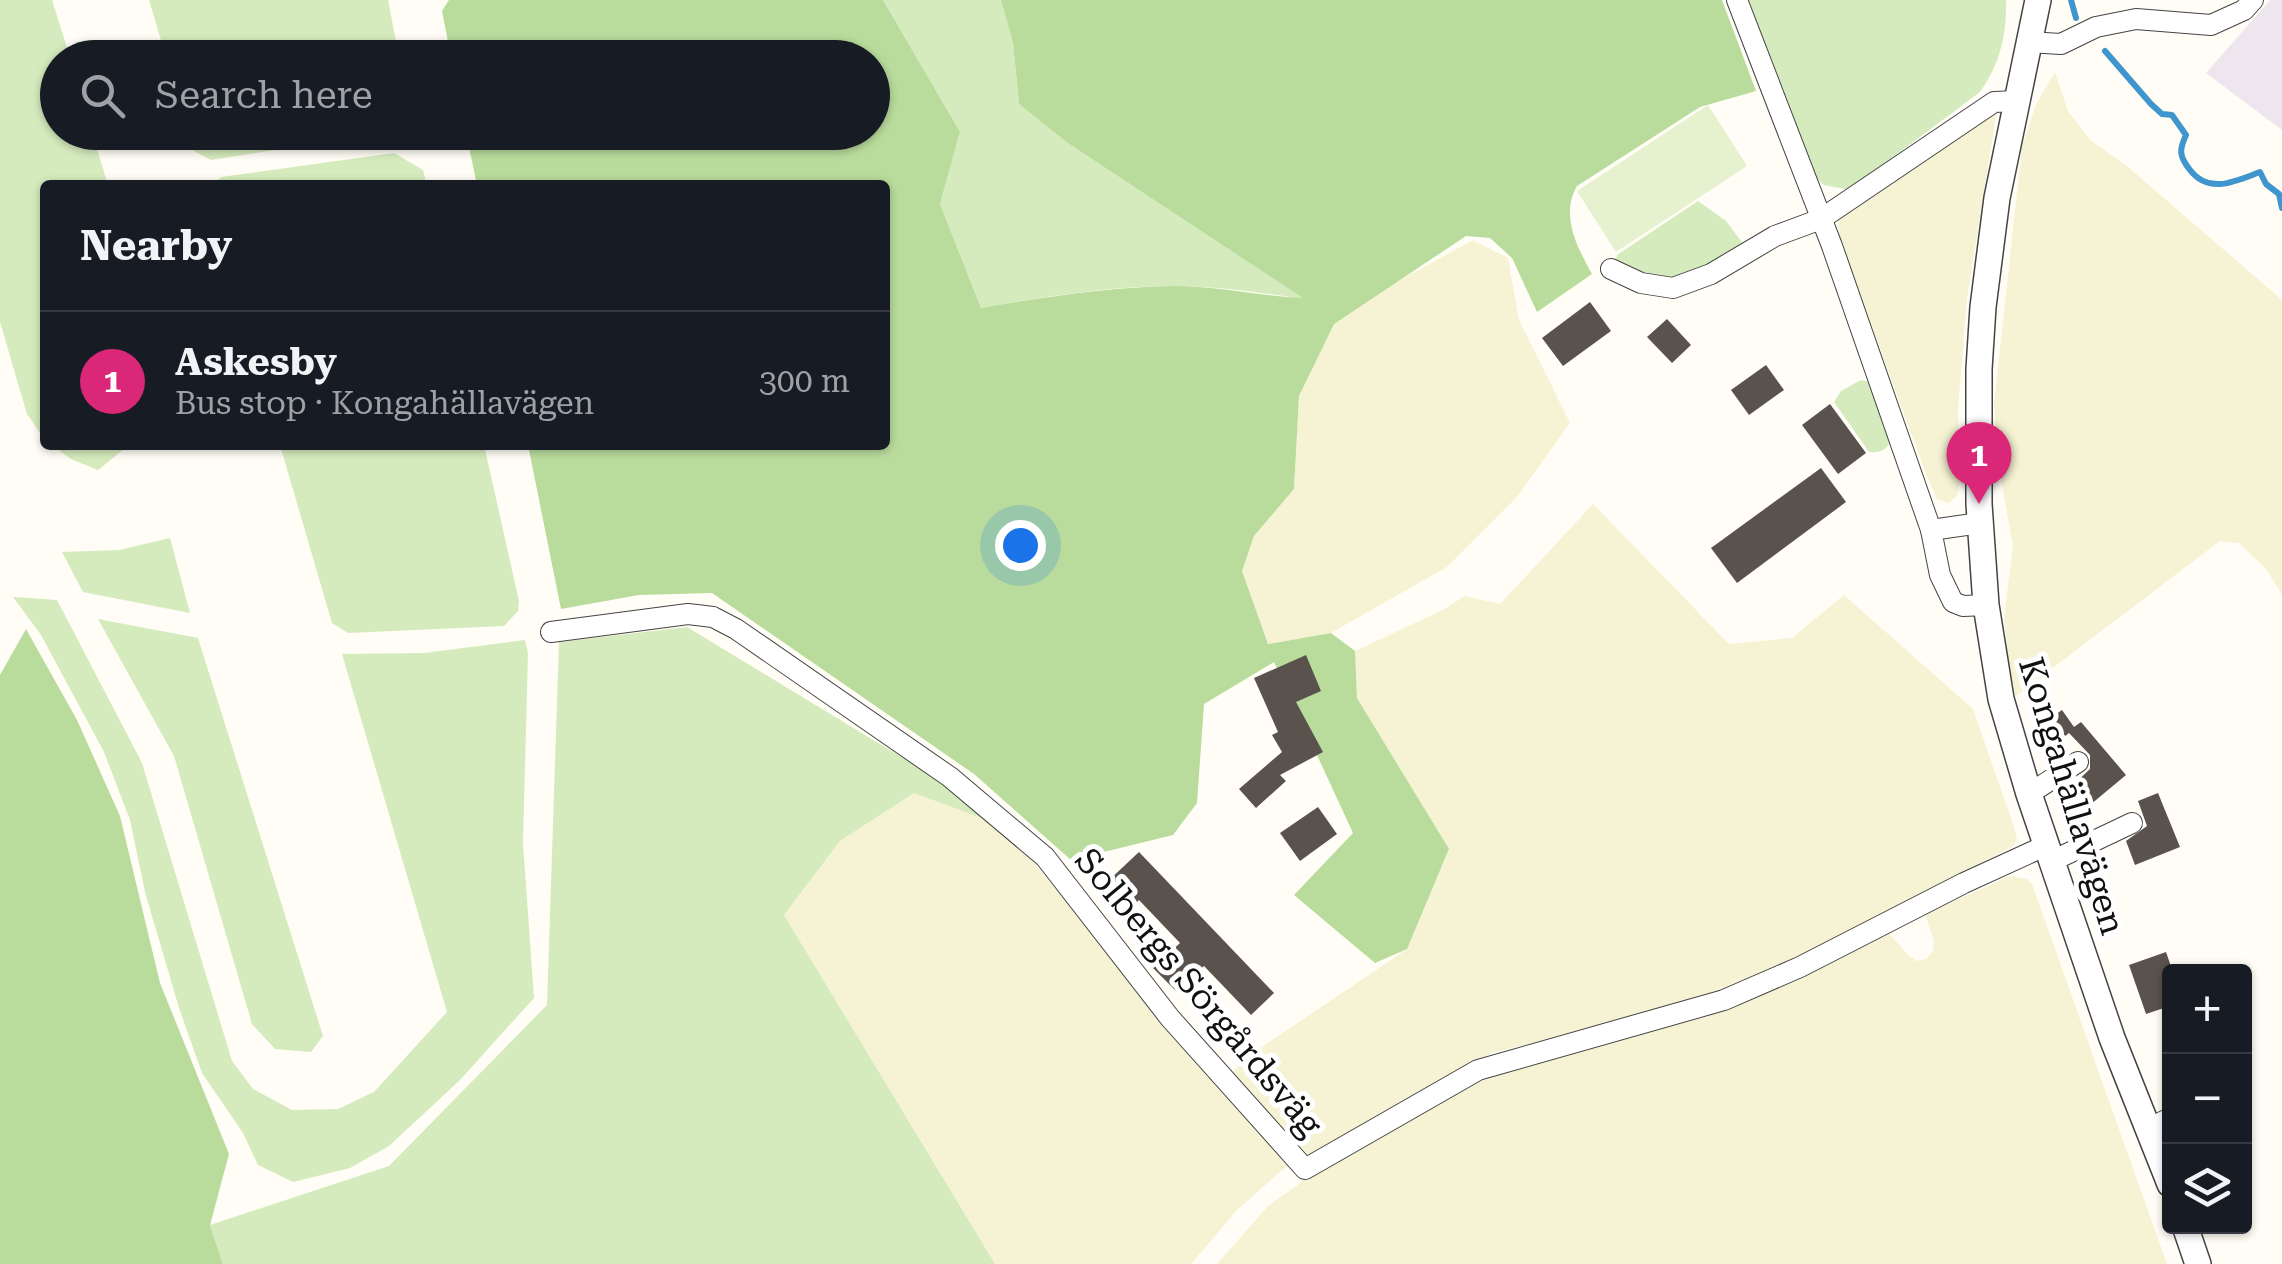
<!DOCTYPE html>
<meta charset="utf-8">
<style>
:root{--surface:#171b24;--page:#242831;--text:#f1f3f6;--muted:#9ea1a6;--line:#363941;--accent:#db2777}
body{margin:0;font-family:"Roboto Serif",serif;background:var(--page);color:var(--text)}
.controls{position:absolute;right:30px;bottom:30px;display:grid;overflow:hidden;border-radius:10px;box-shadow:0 2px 8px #0004}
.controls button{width:90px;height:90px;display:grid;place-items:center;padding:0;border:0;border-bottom:2px solid var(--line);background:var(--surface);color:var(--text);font:50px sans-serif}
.you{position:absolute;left:1020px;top:545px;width:35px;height:35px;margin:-25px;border:8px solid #fff;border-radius:50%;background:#1a73e8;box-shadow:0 0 0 15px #1a73e833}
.badge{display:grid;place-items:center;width:65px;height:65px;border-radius:50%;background:var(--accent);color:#fff;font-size:32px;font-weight:700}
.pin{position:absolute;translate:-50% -82px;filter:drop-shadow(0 2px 5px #0008)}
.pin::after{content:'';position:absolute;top:52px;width:35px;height:30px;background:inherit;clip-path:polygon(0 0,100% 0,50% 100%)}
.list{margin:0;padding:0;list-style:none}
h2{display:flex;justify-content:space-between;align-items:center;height:130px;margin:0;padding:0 40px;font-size:42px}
h2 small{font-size:32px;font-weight:400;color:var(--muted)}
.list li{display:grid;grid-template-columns:65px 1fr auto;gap:30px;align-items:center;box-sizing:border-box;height:140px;padding:0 40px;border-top:2px solid var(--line)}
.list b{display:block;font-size:38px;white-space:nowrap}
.list p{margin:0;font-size:32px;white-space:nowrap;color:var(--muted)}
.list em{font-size:32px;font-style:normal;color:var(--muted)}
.icon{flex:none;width:55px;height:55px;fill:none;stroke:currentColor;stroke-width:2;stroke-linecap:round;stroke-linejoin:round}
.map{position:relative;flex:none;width:2282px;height:1264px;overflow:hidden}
.search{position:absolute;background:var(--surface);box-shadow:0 2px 8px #0004;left:40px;top:40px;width:850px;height:110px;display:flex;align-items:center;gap:25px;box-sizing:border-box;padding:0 35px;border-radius:55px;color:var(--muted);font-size:38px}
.panel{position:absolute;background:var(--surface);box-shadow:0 2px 8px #0004;left:40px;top:180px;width:850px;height:270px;border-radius:10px}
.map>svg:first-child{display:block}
</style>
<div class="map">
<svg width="2282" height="1264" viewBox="0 0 2282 1264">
<rect width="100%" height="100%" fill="#fffdf5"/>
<path fill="#eee6ef" d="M 2270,0 L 2282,0 L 2282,130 L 2206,73 Z"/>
<g fill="#f6f3d4">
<path d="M 2055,72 L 2068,111 L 2090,140 L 2127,166 L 2282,300 L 2282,595 L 2266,569 L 2239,543 L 2220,541 L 2012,699 L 2004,617 L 2013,546 L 1998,463 L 1994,404 L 2022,146 L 2036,104 Z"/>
<path d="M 1997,110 L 1967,298 L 1958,410 L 1959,488 L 1957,496 L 1948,503 L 1937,499 L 1926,474 L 1840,240 L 1838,222 L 1847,206 Z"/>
<path d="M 1473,240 L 1508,258 L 1519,320 L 1570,423 L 1517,497 L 1447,567 L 1331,633 L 1268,644 L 1242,571 L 1254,536 L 1294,489 L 1299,396 L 1333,324 L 1391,285 Z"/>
<path d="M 1593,504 L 1729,644 L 1792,638 L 1844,595 L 1973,709 L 2014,827 L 2017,840 L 2012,847 L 1783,966 L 1737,984 L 1647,1014 L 1492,1053 L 1457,1071 L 1281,1171 L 1237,1210 L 1191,1264 L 995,1264 L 784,915 L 840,841 L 914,793 L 984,819 L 1028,856 L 1220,1086 L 1247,1057 L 1407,949 L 1449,850 L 1357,698 L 1355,651 L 1447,608 L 1464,596 L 1500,604 Z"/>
<path d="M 2010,876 L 2027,879 L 2032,884 L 2167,1264 L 1217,1264 L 1268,1206 L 1303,1181 L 1476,1081 L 1506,1069 L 1706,1017 L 1741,1003 L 1887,931 L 1908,955 L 1917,961 L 1926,959 L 1933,951 L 1934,941 L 1925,914 Z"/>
</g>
<g fill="#d5ebbd">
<path d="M 0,0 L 52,0 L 70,57 L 58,58 L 58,132 L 92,133 L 108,185 L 45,185 L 45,440 L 27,414 L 0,322 Z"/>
<path d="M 149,0 L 388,0 L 399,57 L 166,57 Z"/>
<path d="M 883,0 L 1001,0 L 1013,43 L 1019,104 L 1305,299 C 1262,293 1218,286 1174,286 C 1108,286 1045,297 981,308 L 940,204 L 960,132 Z"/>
<path d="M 1745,0 L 2006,0 C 2007,34 2000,64 1980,92 L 1857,184 L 1845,189 L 1824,185 L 1811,173 L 1792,113 Z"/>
<path d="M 188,133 L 188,132 L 386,133 L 211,160 L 194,151 Z"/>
<path d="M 394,153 L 423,170 L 427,185 L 214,185 L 221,177 Z"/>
<path d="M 1698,201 L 1726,221 L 1744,245 C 1690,277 1676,293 1616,260 L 1617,255 Z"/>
<path d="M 1861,380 L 1871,382 L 1893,438 C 1887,449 1882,453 1869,452 L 1834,402 L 1841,391 Z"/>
<path d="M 52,445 L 129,445 L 98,470 L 71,459 Z"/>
<path d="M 280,445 L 484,445 L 519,601 L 518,611 L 504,626 L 348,633 L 332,623 Z"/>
<path d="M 170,538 L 190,613 L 83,592 L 62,552 L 119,550 Z"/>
<path d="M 13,597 L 57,600 L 142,763 L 232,1061 L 253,1089 L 292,1110 L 338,1109 L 374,1092 L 447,1012 L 342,654 L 424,653 L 525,640 L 528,653 L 523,843 L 534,998 L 460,1080 L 389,1146 L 350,1168 L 293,1182 L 258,1165 L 243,1133 L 202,1073 L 179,1008 L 145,892 L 130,820 L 104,752 L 41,635 Z"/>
<path d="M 98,619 L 198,638 L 323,1036 L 311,1052 L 275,1049 L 252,1024 L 174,756 Z"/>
<path d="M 687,627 L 931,775 L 984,819 L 914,793 L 840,841 L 784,915 L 995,1264 L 223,1264 L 210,1225 L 389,1166 L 547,1005 L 559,642 Z"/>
</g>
<g fill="#b9dc9c">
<path d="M 449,0 L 883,0 L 960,132 L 940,204 L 981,308 C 1045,297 1108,287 1173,286 C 1217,286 1260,296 1303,298 L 1068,143 L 1019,104 L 1013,43 L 1001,0 L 1722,0 L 1756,91 L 1700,107 L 1577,186 C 1560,215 1577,247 1592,274 L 1537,312 L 1512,258 L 1490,238 L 1466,236 L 1334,324 L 1299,396 L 1294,489 L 1254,536 L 1242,571 L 1268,644 L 1331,633 L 1355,651 L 1357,698 L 1449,849 L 1407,949 L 1375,963 L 1294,895 L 1353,833 L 1274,662 L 1204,704 L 1197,803 L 1173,835 L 1071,860 L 974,774 L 712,593 L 639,595 L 561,609 L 528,445 L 885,445 L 885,185 L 477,185 L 466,133 L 872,132 L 872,58 L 451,57 L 442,11 Z"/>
<path d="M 26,629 L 77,720 L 120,816 L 160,983 L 229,1154 L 210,1225 L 223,1264 L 0,1264 L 0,675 Z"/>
</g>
<path fill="#e6f2cf" d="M 1708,105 L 1747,166 L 1616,252 L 1577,191 Z"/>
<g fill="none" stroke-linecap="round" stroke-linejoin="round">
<g stroke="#3f96cf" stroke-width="6">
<path d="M 2071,0 L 2076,18"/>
<path d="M 2105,51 L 2151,104 L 2162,114 L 2172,115 L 2186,135 C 2179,150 2179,156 2190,170 C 2209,195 2236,181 2260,172 L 2266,184 L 2279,194 L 2282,208"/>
</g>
</g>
<g fill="#5a524d">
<path d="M 1590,302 L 1611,331 L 1563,366 L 1542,338 Z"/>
<path d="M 1667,319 L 1691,345 L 1672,363 L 1647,337 Z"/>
<path d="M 1766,365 L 1784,390 L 1749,415 L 1731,390 Z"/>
<path d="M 1830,404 L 1866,453 L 1838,474 L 1802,425 Z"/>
<path d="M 1821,468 L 1846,502 L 1737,583 L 1711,548 Z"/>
<path d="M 1306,655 L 1321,691 L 1296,702 L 1323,752 L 1280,775 L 1286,781 L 1256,808 L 1239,789 L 1282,752 L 1272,735 L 1278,732 L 1254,678 Z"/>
<path d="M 2062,710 L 2074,727 L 2081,722 L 2126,775 L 2090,805 L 2073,785 L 2090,769 L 2090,755 L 2069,733 L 2060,740 L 2046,721 Z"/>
<path d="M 2158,793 L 2180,847 L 2135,865 L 2126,841 L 2147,826 L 2138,801 Z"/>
<path d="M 1318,807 L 1337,834 L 1300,861 L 1280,833 Z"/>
<path d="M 1139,852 L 1274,993 L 1251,1015 L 1204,966 L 1177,992 L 1153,968 L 1180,943 L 1139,900 L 1131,908 L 1107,882 Z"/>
<path d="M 2166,952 L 2173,972 L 2170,972 L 2170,1006 L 2146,1014 L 2129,965 Z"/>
</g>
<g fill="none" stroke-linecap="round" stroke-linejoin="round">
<defs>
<g id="minor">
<path d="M 1737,0 L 1832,246 L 1931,530"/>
<path d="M 2029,42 L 2061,44 L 2096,27 L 2136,19 L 2211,25 L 2244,10 L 2253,0"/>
<path d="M 1611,269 L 1641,283 L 1673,288 L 1711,274 L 1775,236 L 1821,219 L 1994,102 L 2017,101"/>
<path d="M 1980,523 L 1931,530 L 1940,575 L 1953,602 L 1963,606 L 1986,605"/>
<path d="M 551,632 L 688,614 L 713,617 L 736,629 L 950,777 L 1045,857 L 1170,1018 L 1305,1169 L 1478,1070 L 1724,1000 L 1800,967 L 1964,883 L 2047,845"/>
<path d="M 2029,794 L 2078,762"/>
<path d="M 2052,861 L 2132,823"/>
<path d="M 2150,1128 L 2170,1118"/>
</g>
<g id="tertiary">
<path d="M 2038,0 L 1997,198 L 1983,307 L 1979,369 L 1979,504 L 1986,605 L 2001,699 L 2029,794 L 2112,1038 L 2170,1184"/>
<path d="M 2185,1226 L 2198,1264"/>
</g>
</defs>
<use href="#minor" stroke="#444" stroke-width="22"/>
<use href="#tertiary" stroke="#444" stroke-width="28"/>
<use href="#minor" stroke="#fff" stroke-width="20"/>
<use href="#tertiary" stroke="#fff" stroke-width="25"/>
</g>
<g text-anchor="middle" stroke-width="10" stroke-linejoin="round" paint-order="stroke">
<g font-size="35" fill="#111" stroke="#fff">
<text transform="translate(2072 796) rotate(73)" y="12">Kongahällavägen</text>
<text transform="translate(1199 992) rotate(50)" y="12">Solbergs Sörgårdsväg</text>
</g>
</g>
</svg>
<div class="controls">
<button>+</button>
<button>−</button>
<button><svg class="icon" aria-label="layers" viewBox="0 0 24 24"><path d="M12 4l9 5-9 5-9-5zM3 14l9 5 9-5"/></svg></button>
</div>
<div class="you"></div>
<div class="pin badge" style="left:1979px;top:504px">1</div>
<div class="search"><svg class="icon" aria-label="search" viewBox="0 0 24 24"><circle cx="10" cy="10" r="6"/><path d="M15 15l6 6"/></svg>Search here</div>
<section class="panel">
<h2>Nearby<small></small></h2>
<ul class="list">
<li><span class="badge">1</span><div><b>Askesby</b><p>Bus stop · Kongahällavägen</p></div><em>300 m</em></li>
</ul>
</section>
</div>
